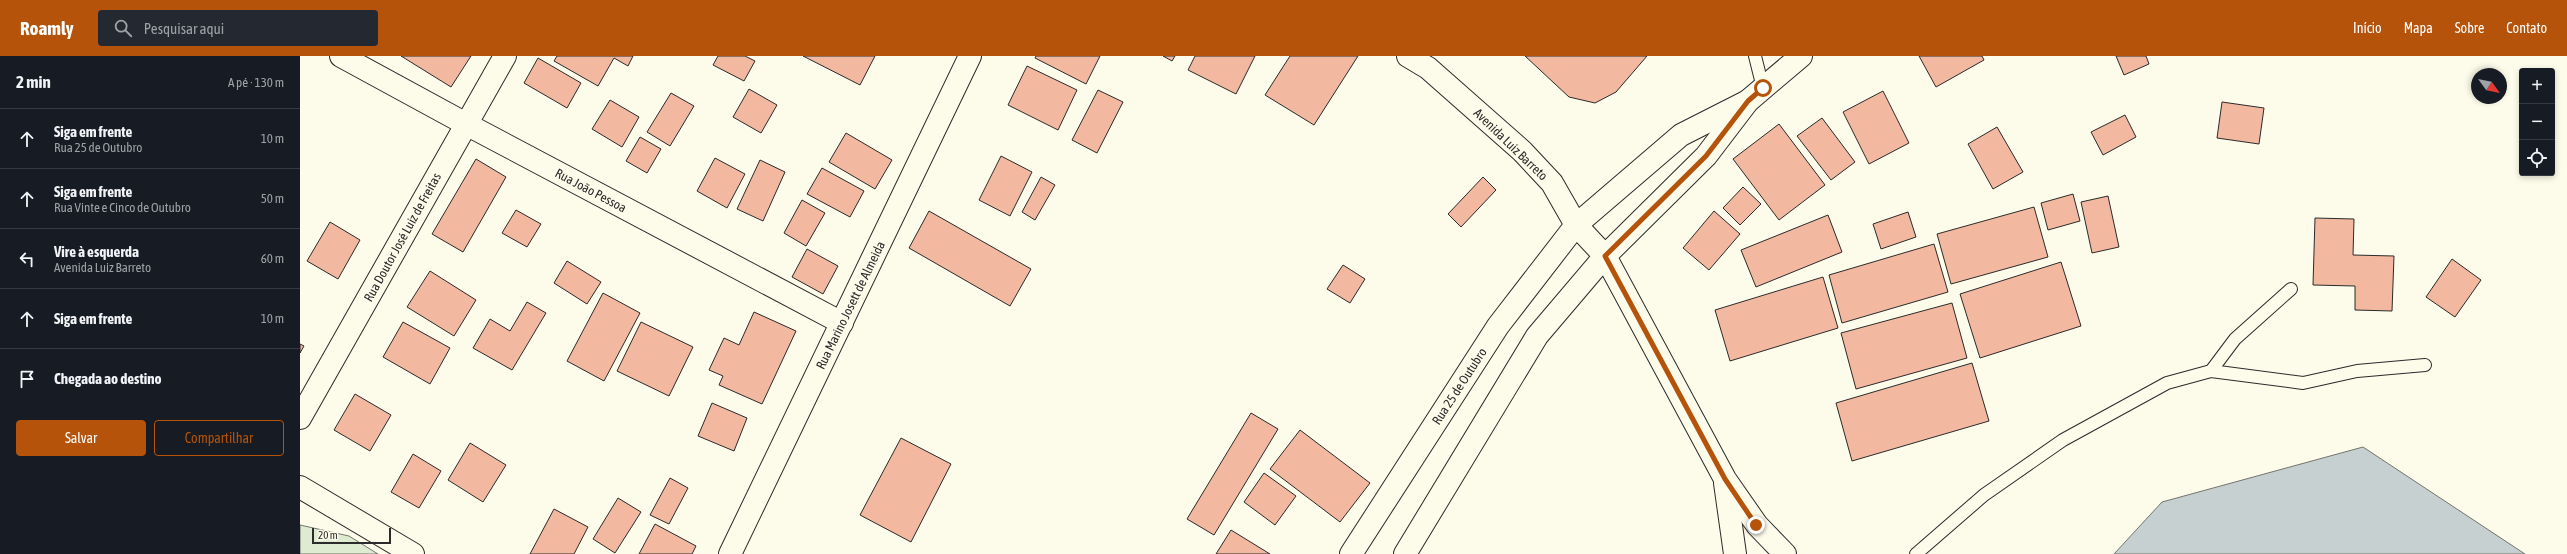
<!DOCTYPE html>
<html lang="pt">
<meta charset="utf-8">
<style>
:root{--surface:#171b24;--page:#242831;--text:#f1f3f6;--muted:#9ea1a6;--line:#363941;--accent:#b45309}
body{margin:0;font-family:"Asap Condensed",sans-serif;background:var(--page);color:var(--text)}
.controls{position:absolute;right:12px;top:12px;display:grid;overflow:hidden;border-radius:4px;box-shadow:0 2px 6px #0003}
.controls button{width:36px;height:36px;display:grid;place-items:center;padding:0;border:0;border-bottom:1px solid var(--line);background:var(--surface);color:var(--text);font:20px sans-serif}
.compass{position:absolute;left:2171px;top:12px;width:36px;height:36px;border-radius:50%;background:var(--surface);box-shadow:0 2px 6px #0003;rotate:123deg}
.scale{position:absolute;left:12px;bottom:10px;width:79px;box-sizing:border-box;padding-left:4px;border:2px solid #2b2b2b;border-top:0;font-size:11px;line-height:14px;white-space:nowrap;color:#2b2b2b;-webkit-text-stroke:3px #fdfbea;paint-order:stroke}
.stop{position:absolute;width:12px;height:12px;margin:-9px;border:3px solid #b45309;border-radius:50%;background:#fff}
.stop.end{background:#b45309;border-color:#fff;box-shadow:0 1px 4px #0008}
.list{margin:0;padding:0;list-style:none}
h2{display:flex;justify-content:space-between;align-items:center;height:52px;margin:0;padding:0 16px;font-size:17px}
h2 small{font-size:13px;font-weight:400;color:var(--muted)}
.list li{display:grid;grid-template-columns:26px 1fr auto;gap:12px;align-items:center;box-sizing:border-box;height:60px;padding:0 16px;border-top:1px solid var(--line)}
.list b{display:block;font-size:15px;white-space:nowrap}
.list p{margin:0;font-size:13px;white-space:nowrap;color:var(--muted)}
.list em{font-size:13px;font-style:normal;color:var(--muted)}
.actions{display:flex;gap:8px;padding:12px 16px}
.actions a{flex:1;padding:9px 0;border:1px solid var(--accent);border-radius:4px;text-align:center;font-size:14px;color:var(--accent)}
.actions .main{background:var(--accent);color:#fff}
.icon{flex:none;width:22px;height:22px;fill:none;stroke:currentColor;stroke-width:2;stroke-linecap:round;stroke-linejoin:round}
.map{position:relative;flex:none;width:2267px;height:498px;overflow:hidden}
header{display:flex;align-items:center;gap:24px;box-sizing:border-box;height:56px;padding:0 20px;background:var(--accent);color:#fff}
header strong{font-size:19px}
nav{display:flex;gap:22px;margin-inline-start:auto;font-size:14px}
.search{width:280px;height:36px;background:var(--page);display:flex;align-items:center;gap:10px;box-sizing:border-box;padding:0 14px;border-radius:4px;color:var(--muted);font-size:15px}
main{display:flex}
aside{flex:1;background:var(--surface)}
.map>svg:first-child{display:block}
</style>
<header>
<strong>Roamly</strong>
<div class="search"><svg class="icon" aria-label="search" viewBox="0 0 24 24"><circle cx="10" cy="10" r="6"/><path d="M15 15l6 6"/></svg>Pesquisar aqui</div>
<nav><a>Início</a><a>Mapa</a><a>Sobre</a><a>Contato</a></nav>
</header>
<main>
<aside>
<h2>2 min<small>A pé · 130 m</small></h2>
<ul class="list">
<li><svg class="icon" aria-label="ahead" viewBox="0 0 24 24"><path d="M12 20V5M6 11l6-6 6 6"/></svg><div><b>Siga em frente</b><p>Rua 25 de Outubro</p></div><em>10 m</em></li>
<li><svg class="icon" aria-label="ahead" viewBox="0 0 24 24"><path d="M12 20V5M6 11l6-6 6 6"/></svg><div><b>Siga em frente</b><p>Rua Vinte e Cinco de Outubro</p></div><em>50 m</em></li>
<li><svg class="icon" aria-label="left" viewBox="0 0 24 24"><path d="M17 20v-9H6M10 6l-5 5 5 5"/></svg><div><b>Vire à esquerda</b><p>Avenida Luiz Barreto</p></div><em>60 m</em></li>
<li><svg class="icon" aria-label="ahead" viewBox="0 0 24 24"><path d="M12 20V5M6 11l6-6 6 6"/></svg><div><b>Siga em frente</b></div><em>10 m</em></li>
<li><svg class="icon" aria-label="arrive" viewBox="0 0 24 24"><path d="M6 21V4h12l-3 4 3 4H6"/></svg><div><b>Chegada ao destino</b></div></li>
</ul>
<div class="actions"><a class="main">Salvar</a><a>Compartilhar</a></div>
</aside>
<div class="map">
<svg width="2267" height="498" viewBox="0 0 2267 498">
<rect width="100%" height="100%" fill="#fdfbea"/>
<path fill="#deebd1" stroke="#74746e" d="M 0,469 L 49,480 L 78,498 L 0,498 Z"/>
<path fill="#c7d0d0" stroke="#74746e" d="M 2063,391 L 2225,498 L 1814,498 L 1862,446 Z"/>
<g fill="#f2b8a0" stroke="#2b2b2b">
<path d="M 101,0 L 171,0 L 151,31 Z"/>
<path d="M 257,0 L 333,0 L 328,10 L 314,2 L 298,30 L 254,5 Z"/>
<path d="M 418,0 L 445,0 L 455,5 L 444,25 L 413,9 Z"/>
<path d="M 503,0 L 575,0 L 560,29 Z"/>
<path d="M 736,0 L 800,0 L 786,28 L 735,2 Z"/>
<path d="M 863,0 L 875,0 L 872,5 Z"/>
<path d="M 895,0 L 955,0 L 936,38 L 888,14 Z"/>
<path d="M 990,0 L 1058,0 L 1014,69 L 965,39 Z"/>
<path d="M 1225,0 L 1347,0 L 1316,36 L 1295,47 L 1269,41 Z"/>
<path d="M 1619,0 L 1682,0 L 1684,4 L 1636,31 Z"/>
<path d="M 1816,0 L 1846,0 L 1849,8 L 1824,19 Z"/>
<path d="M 238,2 L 281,27 L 267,52 L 224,27 Z"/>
<path d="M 727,10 L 777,34 L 758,74 L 708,49 Z"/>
<path d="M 449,33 L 477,49 L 461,77 L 433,61 Z"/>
<path d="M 798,34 L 823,46 L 797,97 L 772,84 Z"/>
<path d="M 1583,35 L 1609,87 L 1569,108 L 1543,56 Z"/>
<path d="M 371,37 L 394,50 L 370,90 L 347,76 Z"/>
<path d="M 310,44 L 339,61 L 322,91 L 292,73 Z"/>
<path d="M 1922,46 L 1964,52 L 1959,88 L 1917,82 Z"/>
<path d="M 1825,59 L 1836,81 L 1803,99 L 1791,76 Z"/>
<path d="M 1522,62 L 1555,106 L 1531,124 L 1497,80 Z"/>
<path d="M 1479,68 L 1525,129 L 1479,164 L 1433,103 Z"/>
<path d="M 1697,71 L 1723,116 L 1693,133 L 1668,88 Z"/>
<path d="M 546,77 L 592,104 L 575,133 L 529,106 Z"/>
<path d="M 340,81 L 361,93 L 347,117 L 326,105 Z"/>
<path d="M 701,100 L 732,116 L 710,160 L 679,144 Z"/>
<path d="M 415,102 L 445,118 L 427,152 L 397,135 Z"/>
<path d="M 176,103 L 206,121 L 163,196 L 132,178 Z"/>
<path d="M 460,104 L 485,116 L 463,165 L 437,153 Z"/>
<path d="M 522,112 L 564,135 L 550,161 L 507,138 Z"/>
<path d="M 741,121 L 755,129 L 735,164 L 722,156 Z"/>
<path d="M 1183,121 L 1196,134 L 1161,171 L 1148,158 Z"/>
<path d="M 1443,131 L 1461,148 L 1440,169 L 1423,152 Z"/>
<path d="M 1773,138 L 1780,165 L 1748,174 L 1741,147 Z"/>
<path d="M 1808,140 L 1819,191 L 1792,197 L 1781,146 Z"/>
<path d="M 502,144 L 525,157 L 506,190 L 484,177 Z"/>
<path d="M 1734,151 L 1748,201 L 1651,228 L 1637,178 Z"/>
<path d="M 216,154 L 241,168 L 227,191 L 202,177 Z"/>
<path d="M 629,155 L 731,213 L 710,250 L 609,192 Z"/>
<path d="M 1414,155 L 1440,178 L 1409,214 L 1383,192 Z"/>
<path d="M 1608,156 L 1616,181 L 1581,193 L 1573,168 Z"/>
<path d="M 1528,159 L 1542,196 L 1456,231 L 1441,194 Z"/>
<path d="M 2015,162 L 2054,163 L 2053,199 L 2094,200 L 2092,255 L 2055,254 L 2055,230 L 2013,229 Z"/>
<path d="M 30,166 L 60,184 L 38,223 L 7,205 Z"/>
<path d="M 1634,188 L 1648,236 L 1542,267 L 1529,219 Z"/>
<path d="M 507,193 L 538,210 L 523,238 L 492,221 Z"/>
<path d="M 2152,203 L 2181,224 L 2155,261 L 2126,241 Z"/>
<path d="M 267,205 L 301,226 L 287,248 L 254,227 Z"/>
<path d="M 1761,206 L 1781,270 L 1680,302 L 1660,238 Z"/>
<path d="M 1043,209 L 1065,223 L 1050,247 L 1027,233 Z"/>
<path d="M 130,215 L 176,244 L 154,280 L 107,251 Z"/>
<path d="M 1523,221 L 1538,272 L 1430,305 L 1415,254 Z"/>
<path d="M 303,237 L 340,257 L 304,325 L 267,305 Z"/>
<path d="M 227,246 L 246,257 L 212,314 L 173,292 L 190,263 L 210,275 Z"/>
<path d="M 1652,247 L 1667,302 L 1556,333 L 1541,277 Z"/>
<path d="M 454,256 L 496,275 L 462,348 L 419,329 L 423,320 L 409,314 L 424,282 L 439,289 Z"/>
<path d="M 103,266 L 150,292 L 130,328 L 83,301 Z"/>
<path d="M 341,266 L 393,291 L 369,340 L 317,315 Z"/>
<path d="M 0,288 L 4,290 L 0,297 Z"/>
<path d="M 1672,307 L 1689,365 L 1552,405 L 1536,347 Z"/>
<path d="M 55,338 L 91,359 L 70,395 L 34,374 Z"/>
<path d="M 412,347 L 447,362 L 434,395 L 398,380 Z"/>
<path d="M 951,357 L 978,373 L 914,479 L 887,463 Z"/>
<path d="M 1000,374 L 1070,427 L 1040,466 L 970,413 Z"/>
<path d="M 601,382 L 651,408 L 611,486 L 560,459 Z"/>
<path d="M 170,387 L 206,409 L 183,446 L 148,424 Z"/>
<path d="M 113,398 L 141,415 L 119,452 L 91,436 Z"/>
<path d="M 964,417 L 996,440 L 975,469 L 944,446 Z"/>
<path d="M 370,422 L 388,432 L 369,468 L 350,459 Z"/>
<path d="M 318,442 L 341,456 L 315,497 L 293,483 Z"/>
<path d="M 254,453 L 288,471 L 274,498 L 230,498 Z"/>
<path d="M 355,468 L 396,490 L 392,498 L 339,498 Z"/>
<path d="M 931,474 L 970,498 L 916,498 Z"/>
</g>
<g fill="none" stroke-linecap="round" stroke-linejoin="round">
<defs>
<g id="lane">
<path d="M 1455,0 L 1463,32"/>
<path d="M 1911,315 L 1935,283 L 1991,233"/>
<path d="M 1616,498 L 1684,439 L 1763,384 L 1867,327 L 1911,315 L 2003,327 L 2057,315 L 2125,309"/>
</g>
<g id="street">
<path d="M 0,362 L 205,0"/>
<path d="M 0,431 L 113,498"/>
</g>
<g id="secondary">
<path d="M 41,0 L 166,68 L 542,267"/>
<path d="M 1108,0 L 1128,12 L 1222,95 L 1252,127 L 1276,169 L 1381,79 L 1448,45"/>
<path d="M 1305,200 L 1406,100 L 1448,45 L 1501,0"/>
<path d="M 430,498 L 670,0"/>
</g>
<g id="primary">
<path d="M 1425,427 L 1435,498"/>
<path d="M 1051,498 L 1198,270 L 1276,169 L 1305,200 L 1425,423 L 1457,469 L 1485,498"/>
<path d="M 1105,498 L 1237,280 L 1305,200"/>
</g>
</defs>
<use href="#lane" stroke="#2b2b2b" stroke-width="14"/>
<use href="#street" stroke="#2b2b2b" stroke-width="24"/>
<use href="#secondary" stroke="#2b2b2b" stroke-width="24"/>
<use href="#primary" stroke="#2b2b2b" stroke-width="24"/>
<use href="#lane" stroke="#fdfbea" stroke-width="12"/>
<use href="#street" stroke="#fdfbea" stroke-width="22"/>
<use href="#secondary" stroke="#fdfbea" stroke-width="22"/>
<use href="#primary" stroke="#fdfbea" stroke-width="22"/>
</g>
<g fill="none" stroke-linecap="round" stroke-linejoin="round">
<path stroke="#b45309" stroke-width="5" d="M 1456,469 L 1425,423 L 1305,200 L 1406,100 L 1448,45 L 1463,32"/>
</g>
<g text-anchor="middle" stroke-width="3" stroke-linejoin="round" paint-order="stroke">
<g font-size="13" fill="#2b2b2b" stroke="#fdfbea">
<text transform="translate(1211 88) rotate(44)" y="5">Avenida Luiz Barreto</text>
<text transform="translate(291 134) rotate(28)" y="5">Rua João Pessoa</text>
<text transform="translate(102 181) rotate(-61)" y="5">Rua Doutor José Luiz de Freitas</text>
<text transform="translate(550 249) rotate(-64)" y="5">Rua Marino Josett de Almeida</text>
<text transform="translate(1159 330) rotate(-57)" y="5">Rua 25 de Outubro</text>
</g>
</g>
</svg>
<div class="controls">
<button>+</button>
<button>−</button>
<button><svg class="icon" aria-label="locate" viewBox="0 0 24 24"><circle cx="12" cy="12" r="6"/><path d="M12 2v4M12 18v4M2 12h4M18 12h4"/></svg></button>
</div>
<svg class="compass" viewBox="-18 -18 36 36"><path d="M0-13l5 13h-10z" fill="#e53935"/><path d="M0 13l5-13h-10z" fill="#9ea1a6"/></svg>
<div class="scale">20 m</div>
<div class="stop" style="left:1463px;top:32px"></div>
<div class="stop end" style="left:1456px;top:469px"></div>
</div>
</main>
